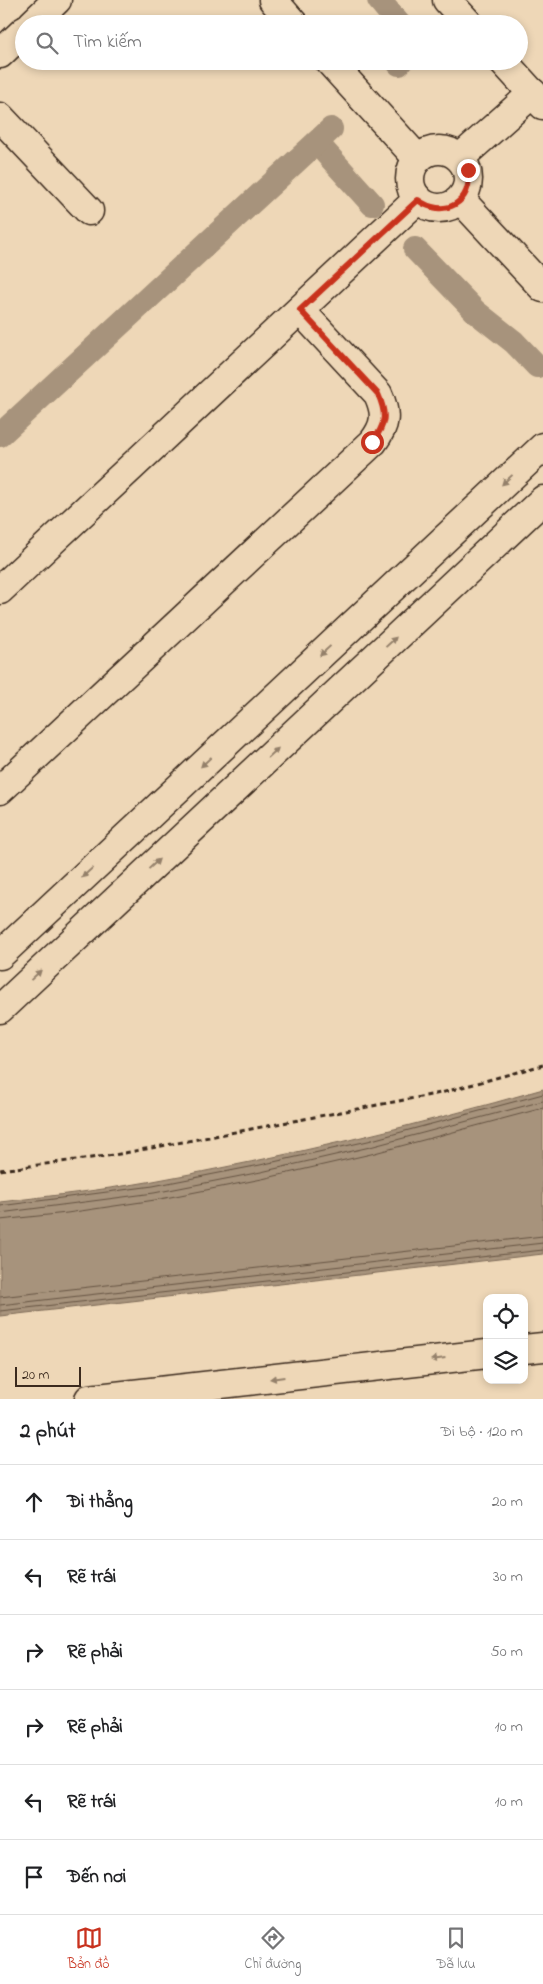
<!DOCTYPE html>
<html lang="vi">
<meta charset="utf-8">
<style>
:root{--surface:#fff;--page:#f6f6f6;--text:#202124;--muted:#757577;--line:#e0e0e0;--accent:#c8321e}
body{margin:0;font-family:"Indie Flower",sans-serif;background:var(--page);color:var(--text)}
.controls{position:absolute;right:15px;bottom:15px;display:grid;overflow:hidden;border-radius:10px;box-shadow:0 2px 8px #0003}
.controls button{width:45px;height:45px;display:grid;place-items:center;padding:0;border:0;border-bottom:1px solid var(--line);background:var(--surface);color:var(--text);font:25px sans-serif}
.scale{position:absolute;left:15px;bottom:12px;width:66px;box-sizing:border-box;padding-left:5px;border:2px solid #3b2a1e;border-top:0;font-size:14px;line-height:18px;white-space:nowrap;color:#3b2a1e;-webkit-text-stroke:4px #eed7b7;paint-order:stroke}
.stop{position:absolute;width:15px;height:15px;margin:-11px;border:4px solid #c8321e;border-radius:50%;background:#fff}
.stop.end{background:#c8321e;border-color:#fff;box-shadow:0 1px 5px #0008}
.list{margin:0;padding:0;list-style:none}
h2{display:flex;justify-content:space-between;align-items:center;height:65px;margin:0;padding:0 20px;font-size:21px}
h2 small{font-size:16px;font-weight:400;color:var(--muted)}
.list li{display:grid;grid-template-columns:32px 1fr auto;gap:15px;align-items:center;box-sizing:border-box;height:75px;padding:0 20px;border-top:1px solid var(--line)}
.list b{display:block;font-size:19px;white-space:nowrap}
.list em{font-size:16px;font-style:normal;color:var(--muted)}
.icon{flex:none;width:28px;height:28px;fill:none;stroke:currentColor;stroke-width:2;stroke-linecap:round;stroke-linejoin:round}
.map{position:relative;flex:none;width:543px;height:1399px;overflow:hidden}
.search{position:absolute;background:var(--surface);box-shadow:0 2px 8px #0003;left:15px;right:15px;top:15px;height:55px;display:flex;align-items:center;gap:12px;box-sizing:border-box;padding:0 18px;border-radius:28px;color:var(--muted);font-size:19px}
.sheet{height:515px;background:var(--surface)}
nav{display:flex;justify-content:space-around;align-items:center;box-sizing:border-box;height:70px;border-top:1px solid var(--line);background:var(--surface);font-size:14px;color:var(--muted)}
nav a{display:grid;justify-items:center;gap:2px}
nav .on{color:var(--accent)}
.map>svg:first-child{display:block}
</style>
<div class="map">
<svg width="543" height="1399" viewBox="0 0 543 1399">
<rect width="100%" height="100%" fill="#eed7b7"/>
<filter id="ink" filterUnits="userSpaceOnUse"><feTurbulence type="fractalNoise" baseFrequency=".02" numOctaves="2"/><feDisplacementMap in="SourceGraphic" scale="10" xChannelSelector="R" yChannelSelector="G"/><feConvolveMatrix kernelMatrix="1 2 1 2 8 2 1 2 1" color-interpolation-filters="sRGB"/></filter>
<g filter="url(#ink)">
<path fill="#a7937b" stroke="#7c6956" d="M 543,1089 L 543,1254 L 0,1316 L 0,1202 C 51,1196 103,1190 153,1181 C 285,1157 415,1126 543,1089 Z"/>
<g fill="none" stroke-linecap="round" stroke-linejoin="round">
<g stroke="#665443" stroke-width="1">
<path d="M 0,1206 L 153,1186 L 260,1165 L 368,1141 L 543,1094"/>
<path d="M 0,1213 L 154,1193 L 261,1172 L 370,1147 L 543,1101"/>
<path d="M 0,1220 L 67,1213 L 155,1200 L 262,1179 L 371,1154 L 543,1108"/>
<path d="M 0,1297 L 543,1236"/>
<path d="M 0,1305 L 543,1243"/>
<path d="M 0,1311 L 543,1250"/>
</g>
<g stroke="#a7937b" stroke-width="24">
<path d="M 379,0 L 399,24"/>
<path d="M 399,64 L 401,61"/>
<path d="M 317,143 L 372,204"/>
<path d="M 415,249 L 476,312 L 514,342 L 537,366"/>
<path d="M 0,435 L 331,129"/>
</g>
<defs>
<g id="minor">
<path d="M 273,0 L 294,24"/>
<path d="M 447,0 L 469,24"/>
<path d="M 32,24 L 57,0"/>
<path d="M 0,54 L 24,31"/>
<path d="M 329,61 L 418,159"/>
<path d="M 503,61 L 543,105"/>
<path d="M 0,117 L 89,211"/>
<circle cx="439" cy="179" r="29"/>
<path d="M 460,158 L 533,93"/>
<path d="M 461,200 L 543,288"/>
<path d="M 0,590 L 418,199"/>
<path d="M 0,790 L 373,442 C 386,425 387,414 378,394 L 300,310"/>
<path d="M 0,955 L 543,447"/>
<path d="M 0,1009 L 543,500"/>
<path d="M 524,1349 L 543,1347"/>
<path d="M 89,1399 L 487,1354"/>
</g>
</defs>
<use href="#minor" stroke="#3b2a1e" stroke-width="31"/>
<path stroke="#3b2a1e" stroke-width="3" stroke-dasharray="5 4" stroke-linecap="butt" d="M 0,1170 L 114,1155 L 441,1093 L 543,1065"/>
<use href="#minor" stroke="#eed7b7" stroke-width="28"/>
</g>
<defs><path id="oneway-solid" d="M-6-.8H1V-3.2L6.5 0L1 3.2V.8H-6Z" transform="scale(1.25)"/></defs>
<g fill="#94806a">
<use href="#oneway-solid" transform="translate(507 480) rotate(137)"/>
<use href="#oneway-solid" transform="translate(391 642) rotate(-43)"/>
<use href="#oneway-solid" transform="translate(325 651) rotate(137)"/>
<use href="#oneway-solid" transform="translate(273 753) rotate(-43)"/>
<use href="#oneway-solid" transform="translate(206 762) rotate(137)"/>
<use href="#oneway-solid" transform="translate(154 864) rotate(-43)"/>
<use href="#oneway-solid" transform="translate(87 873) rotate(137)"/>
<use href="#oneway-solid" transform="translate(36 975) rotate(-43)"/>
<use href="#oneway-solid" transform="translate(438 1359) rotate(173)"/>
<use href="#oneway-solid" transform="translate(277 1378) rotate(173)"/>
</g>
</g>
<g fill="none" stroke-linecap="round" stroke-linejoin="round" filter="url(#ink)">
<path stroke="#c8321e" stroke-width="6" d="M 372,442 C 386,425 387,414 378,394 L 300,310 L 418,200 C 443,219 474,203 468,170"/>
</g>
</svg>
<div class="controls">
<button><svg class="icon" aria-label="locate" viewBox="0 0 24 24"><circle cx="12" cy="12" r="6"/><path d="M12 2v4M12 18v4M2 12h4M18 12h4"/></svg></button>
<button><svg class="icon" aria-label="layers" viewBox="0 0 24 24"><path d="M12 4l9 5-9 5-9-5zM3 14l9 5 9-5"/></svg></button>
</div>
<div class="scale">20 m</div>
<div class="stop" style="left:372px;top:442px"></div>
<div class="stop end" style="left:468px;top:170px"></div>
<div class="search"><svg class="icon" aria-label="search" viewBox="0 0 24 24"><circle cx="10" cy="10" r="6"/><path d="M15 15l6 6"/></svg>Tìm kiếm</div>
</div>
<section class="sheet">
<h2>2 phút<small>Đi bộ · 120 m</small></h2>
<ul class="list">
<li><svg class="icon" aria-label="ahead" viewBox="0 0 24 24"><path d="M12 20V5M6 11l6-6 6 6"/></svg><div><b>Đi thẳng</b></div><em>20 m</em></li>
<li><svg class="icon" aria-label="left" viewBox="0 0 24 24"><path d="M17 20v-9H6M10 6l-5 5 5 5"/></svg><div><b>Rẽ trái</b></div><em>30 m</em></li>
<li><svg class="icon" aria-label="right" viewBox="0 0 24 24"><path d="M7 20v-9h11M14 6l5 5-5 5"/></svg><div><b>Rẽ phải</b></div><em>50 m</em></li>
<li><svg class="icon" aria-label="right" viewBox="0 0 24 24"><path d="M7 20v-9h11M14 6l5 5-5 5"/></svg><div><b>Rẽ phải</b></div><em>10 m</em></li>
<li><svg class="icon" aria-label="left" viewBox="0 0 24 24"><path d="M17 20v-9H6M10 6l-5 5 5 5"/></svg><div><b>Rẽ trái</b></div><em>10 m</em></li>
<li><svg class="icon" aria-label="arrive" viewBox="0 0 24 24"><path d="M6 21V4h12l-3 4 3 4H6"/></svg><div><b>Đến nơi</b></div></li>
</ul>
</section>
<nav>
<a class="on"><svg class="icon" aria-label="map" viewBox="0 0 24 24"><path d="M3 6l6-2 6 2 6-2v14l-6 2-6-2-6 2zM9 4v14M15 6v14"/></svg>Bản đồ</a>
<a><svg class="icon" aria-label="directions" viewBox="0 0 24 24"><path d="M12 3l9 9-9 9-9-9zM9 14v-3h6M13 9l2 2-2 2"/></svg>Chỉ đường</a>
<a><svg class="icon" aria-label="saved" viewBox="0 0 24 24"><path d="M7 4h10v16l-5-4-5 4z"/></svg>Đã lưu</a>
</nav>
